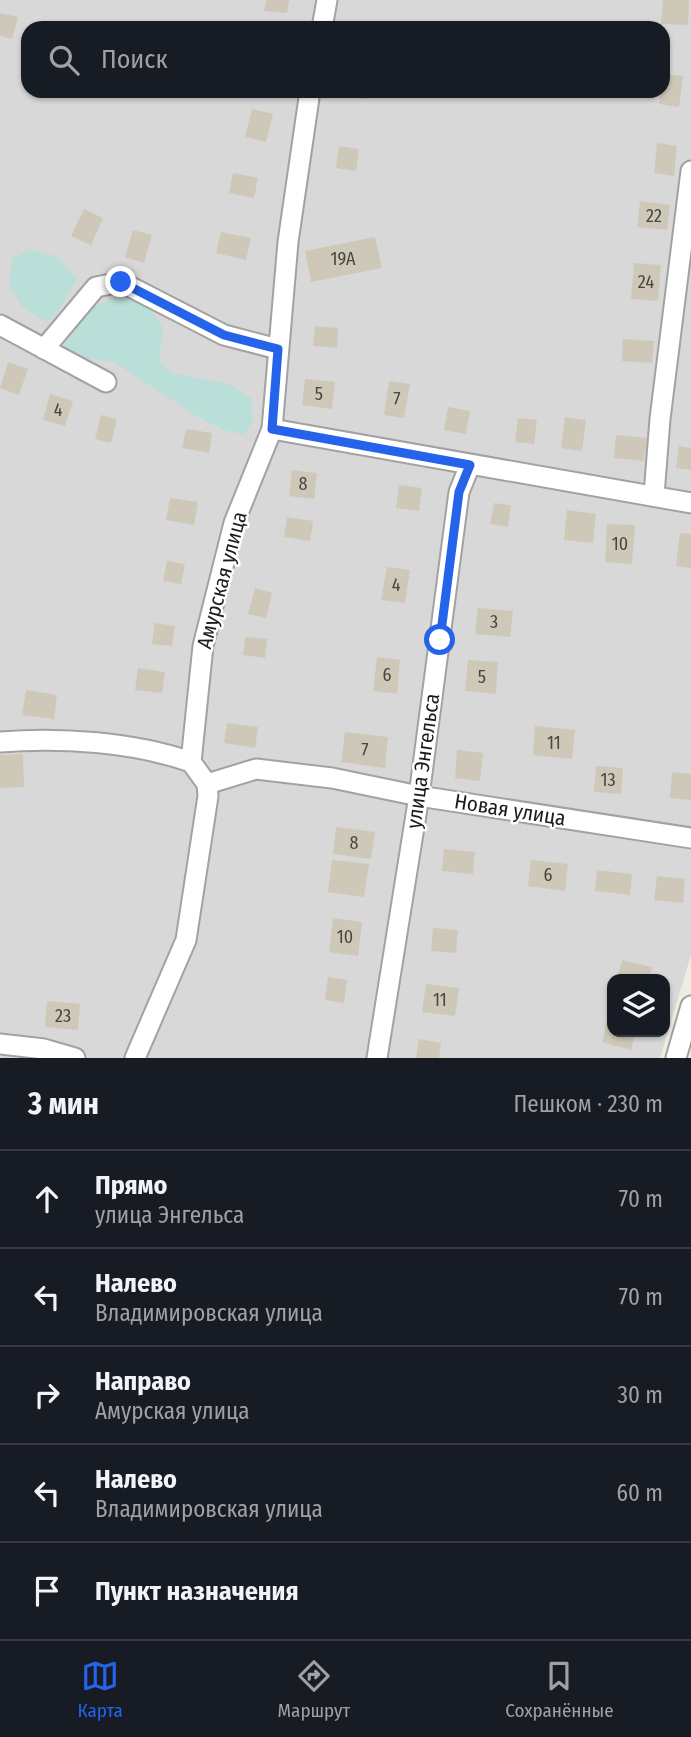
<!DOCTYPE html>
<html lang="ru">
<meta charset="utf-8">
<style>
:root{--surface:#171b24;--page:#20242c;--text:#f1f3f6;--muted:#9ea1a6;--line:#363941;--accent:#2563eb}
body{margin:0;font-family:"Fira Sans Condensed",sans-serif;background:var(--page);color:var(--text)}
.controls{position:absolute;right:21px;bottom:21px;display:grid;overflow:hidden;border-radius:14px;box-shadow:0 2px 5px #0004}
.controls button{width:63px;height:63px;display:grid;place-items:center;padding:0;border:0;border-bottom:2px solid var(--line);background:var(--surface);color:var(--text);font:35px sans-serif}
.stop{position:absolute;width:21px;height:21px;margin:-16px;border:5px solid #2563eb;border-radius:50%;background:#fff}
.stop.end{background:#2563eb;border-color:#fff;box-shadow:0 2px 7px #0008}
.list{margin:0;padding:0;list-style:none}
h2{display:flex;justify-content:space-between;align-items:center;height:91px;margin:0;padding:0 28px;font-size:30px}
h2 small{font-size:23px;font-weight:400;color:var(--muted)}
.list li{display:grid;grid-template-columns:46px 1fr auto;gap:21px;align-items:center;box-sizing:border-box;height:98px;padding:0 28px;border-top:2px solid var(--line)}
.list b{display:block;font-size:26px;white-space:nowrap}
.list p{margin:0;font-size:23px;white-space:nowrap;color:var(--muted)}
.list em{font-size:23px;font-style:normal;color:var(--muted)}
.icon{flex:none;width:38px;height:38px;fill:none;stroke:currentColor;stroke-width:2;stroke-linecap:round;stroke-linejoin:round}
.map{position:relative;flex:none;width:691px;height:1058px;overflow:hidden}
.search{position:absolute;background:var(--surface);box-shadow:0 2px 5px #0004;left:21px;right:21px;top:21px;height:77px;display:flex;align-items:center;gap:18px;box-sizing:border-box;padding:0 24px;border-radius:21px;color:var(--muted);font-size:26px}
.sheet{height:581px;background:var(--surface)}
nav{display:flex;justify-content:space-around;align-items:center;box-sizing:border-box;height:98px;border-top:2px solid var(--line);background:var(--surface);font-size:19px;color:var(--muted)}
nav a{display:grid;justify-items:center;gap:4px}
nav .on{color:var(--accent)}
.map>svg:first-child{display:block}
</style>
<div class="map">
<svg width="691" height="1058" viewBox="0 0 691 1058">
<rect width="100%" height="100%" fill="#eeeddf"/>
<path fill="#d9d8d8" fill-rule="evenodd" d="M 0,0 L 691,0 L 691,955 L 660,1058 L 0,1058 ZM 28,28 L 663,28 L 663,91 L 28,91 ZM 612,979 L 665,979 L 665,1032 L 612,1032 Z"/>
<g fill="#baded8">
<path d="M 31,250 L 56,256 L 77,279 L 56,315 L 47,322 L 23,308 L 9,284 L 12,258 Z"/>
<path d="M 115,298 C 142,299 149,306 163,328 L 159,361 L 171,373 L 229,384 L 251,398 L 253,421 L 244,435 L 224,430 L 198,417 L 114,362 L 94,359 L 82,360 L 64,349 L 65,344 L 94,307 Z"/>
</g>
<g fill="#cec8b8">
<path d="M 266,0 L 289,0 L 287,13 L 264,11 Z"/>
<path d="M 663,0 L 689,0 L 688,25 L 661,24 Z"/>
<path d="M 0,13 L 18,17 L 12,39 L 0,36 Z"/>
<path d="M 663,74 L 683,76 L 679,107 L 659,104 L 661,91 L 663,91 Z"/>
<path d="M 346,91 L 366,91 L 366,99 L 346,96 Z"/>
<path d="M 252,109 L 273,114 L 266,142 L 245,137 Z"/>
<path d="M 657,143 L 677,146 L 674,176 L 654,173 Z"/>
<path d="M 339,146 L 359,149 L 356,171 L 336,168 Z"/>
<path d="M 233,173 L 258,178 L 254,198 L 229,193 Z"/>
<path d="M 640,201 L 670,205 L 667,230 L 637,227 Z"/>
<path d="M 84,209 L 103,218 L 91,245 L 71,236 Z"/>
<path d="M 133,230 L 152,235 L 144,263 L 125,257 Z"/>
<path d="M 221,232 L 251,238 L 246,260 L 216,253 Z"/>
<path d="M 375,237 L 382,268 L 311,282 L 305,251 Z"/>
<path d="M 634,263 L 661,265 L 658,301 L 631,299 Z"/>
<path d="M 315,326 L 338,328 L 337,348 L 313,346 Z"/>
<path d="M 623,339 L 654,341 L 652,363 L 622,361 Z"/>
<path d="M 8,362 L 28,369 L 19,395 L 0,388 Z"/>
<path d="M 305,379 L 335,382 L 332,409 L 302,405 Z"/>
<path d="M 389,381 L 410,384 L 404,418 L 384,415 Z"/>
<path d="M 50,394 L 73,401 L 65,426 L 43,420 Z"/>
<path d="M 448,407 L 470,411 L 466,434 L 444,430 Z"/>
<path d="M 101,415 L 117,419 L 111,443 L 95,439 Z"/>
<path d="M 565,417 L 586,420 L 582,451 L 561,448 Z"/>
<path d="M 518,418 L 537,420 L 534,444 L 515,442 Z"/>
<path d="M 186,429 L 212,433 L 209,453 L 182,448 Z"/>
<path d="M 616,435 L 647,438 L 644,461 L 614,458 Z"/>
<path d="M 679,446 L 691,448 L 691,470 L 676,468 Z"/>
<path d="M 292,470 L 317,473 L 314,499 L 289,496 Z"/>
<path d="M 399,485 L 422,488 L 419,511 L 396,508 Z"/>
<path d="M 170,498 L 198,502 L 194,525 L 166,520 Z"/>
<path d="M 494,503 L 511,505 L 508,527 L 490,524 Z"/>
<path d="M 567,510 L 596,514 L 593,543 L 564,540 Z"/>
<path d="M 287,517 L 313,521 L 310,541 L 284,537 Z"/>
<path d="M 607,524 L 635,525 L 632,564 L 605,562 Z"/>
<path d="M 680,533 L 691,534 L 691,568 L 676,566 Z"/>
<path d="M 167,561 L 185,564 L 181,584 L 163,581 Z"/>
<path d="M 387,567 L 410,570 L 405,603 L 381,600 Z"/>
<path d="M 255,588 L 272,593 L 266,618 L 248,614 Z"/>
<path d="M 478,608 L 513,611 L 510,637 L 475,634 Z"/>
<path d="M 155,623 L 175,626 L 172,646 L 152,644 Z"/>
<path d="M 245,637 L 267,639 L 265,658 L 243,655 Z"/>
<path d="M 377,657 L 400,660 L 397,694 L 373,691 Z"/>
<path d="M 468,660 L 498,662 L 496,694 L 465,691 Z"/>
<path d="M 138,668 L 165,672 L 162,693 L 135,690 Z"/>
<path d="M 26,690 L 57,695 L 54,719 L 22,715 Z"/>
<path d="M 227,723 L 258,727 L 255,748 L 224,743 Z"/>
<path d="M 535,726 L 575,730 L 572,759 L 533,755 Z"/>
<path d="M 345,732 L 388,737 L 385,768 L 341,762 Z"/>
<path d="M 457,750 L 483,753 L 480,781 L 455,778 Z"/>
<path d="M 23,754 L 24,787 L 0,788 L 0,755 Z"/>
<path d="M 596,766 L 623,768 L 621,794 L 594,792 Z"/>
<path d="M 672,772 L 691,774 L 691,800 L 670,798 Z"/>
<path d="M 336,827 L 375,832 L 371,859 L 333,854 Z"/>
<path d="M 444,849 L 475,852 L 473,874 L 442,871 Z"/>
<path d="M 332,860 L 369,864 L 364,897 L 328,892 Z"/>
<path d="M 531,860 L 568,864 L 565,891 L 528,886 Z"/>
<path d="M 597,870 L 632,874 L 630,895 L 595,891 Z"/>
<path d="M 657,876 L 685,879 L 683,903 L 654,900 Z"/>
<path d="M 333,918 L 362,922 L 358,956 L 329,952 Z"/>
<path d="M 433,928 L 458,930 L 456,953 L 431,951 Z"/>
<path d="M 622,960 L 652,967 L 649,979 L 617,979 Z"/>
<path d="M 328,977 L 347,980 L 344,1003 L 325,1000 Z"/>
<path d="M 426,984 L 459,988 L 455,1016 L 422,1012 Z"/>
<path d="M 47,1001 L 80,1004 L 78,1030 L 45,1027 Z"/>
<path d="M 608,1019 L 612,1020 L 612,1032 L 636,1032 L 631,1050 L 602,1042 Z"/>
<path d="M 419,1039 L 441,1043 L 439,1058 L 416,1058 Z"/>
</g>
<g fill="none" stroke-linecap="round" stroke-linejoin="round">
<defs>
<g id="street">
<path d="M 322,28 L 327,0"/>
<path d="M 0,325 L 106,382"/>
<path d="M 44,349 L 96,287 L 121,282 L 224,335 L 278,349"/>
<path d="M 272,429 L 691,503"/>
<path d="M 654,495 L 660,419 L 691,171"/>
<path d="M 0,742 C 60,737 134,742 191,762"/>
<path d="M 207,784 L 256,769 L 332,778 L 419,796 L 691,838"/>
<path d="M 0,1044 L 44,1049 L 75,1058"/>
<path d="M 135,1058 L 186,940 L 208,796 L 207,784 L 191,762 L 203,646 L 234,523 L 272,429 L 288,242 L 310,91"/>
<path d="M 377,1058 L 419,796 L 459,492 L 470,465"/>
<path d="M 676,1058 L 691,1006"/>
</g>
</defs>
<use href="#street" stroke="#a2a2a2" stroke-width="23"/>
<use href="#street" stroke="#fff" stroke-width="19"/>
</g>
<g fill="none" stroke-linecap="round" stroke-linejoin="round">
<path stroke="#2563eb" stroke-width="9" d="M 121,282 L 224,335 L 278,349 L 272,429 L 470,465 L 459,492 L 440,640"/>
</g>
<g text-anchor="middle" stroke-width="5" stroke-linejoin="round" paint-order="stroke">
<g font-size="18" fill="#484642">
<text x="654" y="222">22</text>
<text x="343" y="265">19А</text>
<text x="646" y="288">24</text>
<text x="319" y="400">5</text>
<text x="397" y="405">7</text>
<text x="58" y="416">4</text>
<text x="303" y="490">8</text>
<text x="620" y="550">10</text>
<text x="396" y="591">4</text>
<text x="494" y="628">3</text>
<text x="387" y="681">6</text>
<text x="482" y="683">5</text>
<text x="554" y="749">11</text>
<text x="365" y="756">7</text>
<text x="608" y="786">13</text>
<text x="354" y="849">8</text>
<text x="548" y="881">6</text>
<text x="345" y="943">10</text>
<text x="440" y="1006">11</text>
<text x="63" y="1022">23</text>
</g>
<g font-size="21" fill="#1b1b1b" stroke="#fff">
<text transform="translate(222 580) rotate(-75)" y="7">Амурская улица</text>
<text transform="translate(423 761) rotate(-82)" y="7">улица Энгельса</text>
<text transform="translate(510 810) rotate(9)" y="7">Новая улица</text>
</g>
</g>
</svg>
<div class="controls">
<button><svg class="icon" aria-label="layers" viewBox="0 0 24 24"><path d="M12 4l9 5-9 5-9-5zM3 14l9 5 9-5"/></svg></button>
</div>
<div class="stop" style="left:440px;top:640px"></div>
<div class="stop end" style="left:121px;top:282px"></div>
<div class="search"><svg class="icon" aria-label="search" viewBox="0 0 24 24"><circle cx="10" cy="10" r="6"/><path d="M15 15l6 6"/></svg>Поиск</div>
</div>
<section class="sheet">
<h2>3 мин<small>Пешком · 230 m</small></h2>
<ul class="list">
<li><svg class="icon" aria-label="ahead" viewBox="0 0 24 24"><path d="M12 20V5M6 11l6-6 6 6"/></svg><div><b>Прямо</b><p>улица Энгельса</p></div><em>70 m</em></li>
<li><svg class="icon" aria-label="left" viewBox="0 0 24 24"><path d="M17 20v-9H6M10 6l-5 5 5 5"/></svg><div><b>Налево</b><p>Владимировская улица</p></div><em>70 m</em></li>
<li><svg class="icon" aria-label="right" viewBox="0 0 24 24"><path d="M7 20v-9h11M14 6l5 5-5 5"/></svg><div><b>Направо</b><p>Амурская улица</p></div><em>30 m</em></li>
<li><svg class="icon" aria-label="left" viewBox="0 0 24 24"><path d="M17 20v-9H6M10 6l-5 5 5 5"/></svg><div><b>Налево</b><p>Владимировская улица</p></div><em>60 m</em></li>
<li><svg class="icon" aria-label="arrive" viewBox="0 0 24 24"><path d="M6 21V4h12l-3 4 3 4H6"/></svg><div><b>Пункт назначения</b></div></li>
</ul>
</section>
<nav>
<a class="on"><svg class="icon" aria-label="map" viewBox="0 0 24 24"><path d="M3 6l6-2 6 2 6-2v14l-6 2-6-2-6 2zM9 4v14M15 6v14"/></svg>Карта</a>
<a><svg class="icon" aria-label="directions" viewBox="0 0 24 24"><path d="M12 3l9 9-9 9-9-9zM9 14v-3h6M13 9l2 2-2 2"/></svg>Маршрут</a>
<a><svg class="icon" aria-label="saved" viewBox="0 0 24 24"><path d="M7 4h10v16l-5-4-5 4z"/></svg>Сохранённые</a>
</nav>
